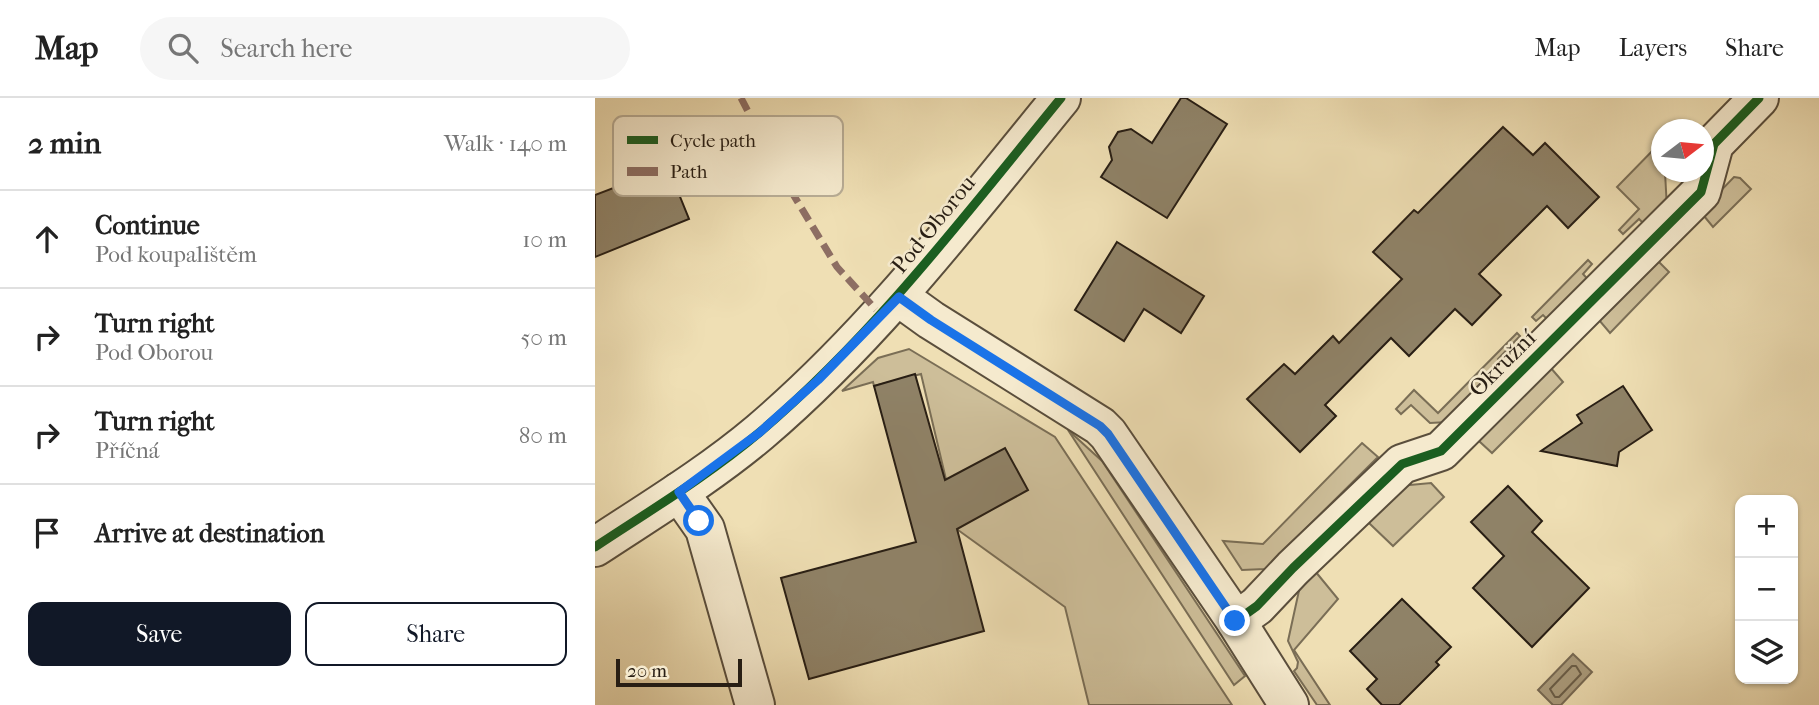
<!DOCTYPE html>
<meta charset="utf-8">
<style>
:root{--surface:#fff;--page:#f6f6f6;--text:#222;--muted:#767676;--line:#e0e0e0;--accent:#111827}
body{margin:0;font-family:"IM FELL French Canon",serif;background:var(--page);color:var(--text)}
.controls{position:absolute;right:21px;bottom:21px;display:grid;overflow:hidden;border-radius:14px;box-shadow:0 2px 5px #0004}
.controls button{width:63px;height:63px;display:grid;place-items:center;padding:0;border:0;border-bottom:2px solid var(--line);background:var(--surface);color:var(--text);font:35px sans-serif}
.compass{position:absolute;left:1056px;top:21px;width:63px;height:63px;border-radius:50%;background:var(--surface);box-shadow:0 2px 5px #0004;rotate:74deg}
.scale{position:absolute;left:21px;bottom:18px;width:126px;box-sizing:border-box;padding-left:7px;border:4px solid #281e14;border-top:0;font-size:19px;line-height:24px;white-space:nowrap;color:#281e14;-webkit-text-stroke:5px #f5eace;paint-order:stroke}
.stop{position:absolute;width:21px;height:21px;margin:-16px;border:5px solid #1a73e8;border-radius:50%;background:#fff}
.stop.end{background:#1a73e8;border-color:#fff;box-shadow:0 2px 7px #0008}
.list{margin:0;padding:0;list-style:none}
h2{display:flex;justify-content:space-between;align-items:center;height:91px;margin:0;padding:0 28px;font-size:30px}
h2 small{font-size:23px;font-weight:400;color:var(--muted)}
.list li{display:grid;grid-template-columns:46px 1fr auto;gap:21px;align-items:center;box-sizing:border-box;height:98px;padding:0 28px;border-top:2px solid var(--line)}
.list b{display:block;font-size:26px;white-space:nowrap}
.list p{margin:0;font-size:23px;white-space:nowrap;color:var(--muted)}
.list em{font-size:23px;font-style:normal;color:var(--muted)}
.actions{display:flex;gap:14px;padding:21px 28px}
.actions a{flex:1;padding:16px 0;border:2px solid var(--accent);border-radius:14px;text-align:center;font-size:24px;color:var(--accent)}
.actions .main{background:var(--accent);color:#fff}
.icon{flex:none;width:38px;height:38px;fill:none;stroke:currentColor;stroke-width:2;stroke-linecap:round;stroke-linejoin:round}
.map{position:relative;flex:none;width:1224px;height:607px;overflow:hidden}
header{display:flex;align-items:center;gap:42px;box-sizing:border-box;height:98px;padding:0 35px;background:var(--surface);border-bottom:2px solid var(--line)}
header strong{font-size:33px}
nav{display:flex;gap:38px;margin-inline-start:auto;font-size:24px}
.search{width:490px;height:63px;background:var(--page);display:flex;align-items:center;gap:18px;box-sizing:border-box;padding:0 24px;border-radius:38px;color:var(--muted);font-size:26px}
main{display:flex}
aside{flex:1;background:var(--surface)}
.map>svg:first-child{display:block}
</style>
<header>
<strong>Map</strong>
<div class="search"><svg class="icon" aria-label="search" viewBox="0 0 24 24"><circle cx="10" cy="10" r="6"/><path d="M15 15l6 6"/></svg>Search here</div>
<nav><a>Map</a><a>Layers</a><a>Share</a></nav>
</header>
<main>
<aside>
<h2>2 min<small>Walk · 140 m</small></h2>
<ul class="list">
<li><svg class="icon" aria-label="ahead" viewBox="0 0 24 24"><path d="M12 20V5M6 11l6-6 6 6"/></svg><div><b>Continue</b><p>Pod koupalištěm</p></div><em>10 m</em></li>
<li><svg class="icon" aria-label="right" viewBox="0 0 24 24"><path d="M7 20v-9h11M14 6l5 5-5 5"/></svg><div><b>Turn right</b><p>Pod Oborou</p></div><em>50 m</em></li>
<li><svg class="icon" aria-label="right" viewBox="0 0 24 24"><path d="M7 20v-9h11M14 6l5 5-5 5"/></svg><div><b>Turn right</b><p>Příčná</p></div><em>80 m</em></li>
<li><svg class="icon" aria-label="arrive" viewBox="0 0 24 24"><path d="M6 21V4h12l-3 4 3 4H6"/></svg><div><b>Arrive at destination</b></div></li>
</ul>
<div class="actions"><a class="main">Save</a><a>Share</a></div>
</aside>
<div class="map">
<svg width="1224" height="607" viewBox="0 0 1224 607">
<rect width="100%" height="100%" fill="#efdfb4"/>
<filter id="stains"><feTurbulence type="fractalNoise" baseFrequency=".00286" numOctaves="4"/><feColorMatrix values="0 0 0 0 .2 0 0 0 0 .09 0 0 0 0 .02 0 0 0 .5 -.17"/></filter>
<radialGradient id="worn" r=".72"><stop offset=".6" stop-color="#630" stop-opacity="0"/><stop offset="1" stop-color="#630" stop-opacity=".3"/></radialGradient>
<g fill="#cdbe99" stroke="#7a6e56" stroke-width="2">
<path d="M 1066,44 L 1066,74 L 1070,74 L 1072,111 L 1054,131 L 1044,121 L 1028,136 L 1024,132 L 1044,111 L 1022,89 Z"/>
<path d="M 1139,79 L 1145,80 L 1156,91 L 1118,129 L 1109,118 L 1108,111 Z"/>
<path d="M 993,162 L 997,166 L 988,176 L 997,186 L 958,227 L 948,217 L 941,223 L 937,219 Z"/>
<path d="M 1063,163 L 1074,174 L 1015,235 L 1004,222 Z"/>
<path d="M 922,235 L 925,238 L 903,261 L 913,272 L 853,324 L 835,325 L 816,307 L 806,316 L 801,311 L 819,292 L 843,315 Z"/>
<path d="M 314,251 L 460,339 L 637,607 L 494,607 L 470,509 L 363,432 L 326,276 L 279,288 L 278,284 L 247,293 L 283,260 Z"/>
<path d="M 955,269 L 968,284 L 897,355 L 884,343 L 885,336 Z"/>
<path d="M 473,332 L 507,363 L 650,578 L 639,587 Z"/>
<path d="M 767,345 L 783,359 L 670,471 L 647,472 L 628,443 L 668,446 Z"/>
<path d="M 836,385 L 849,399 L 798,448 L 774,425 L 774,419 L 804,388 Z"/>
<path d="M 720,473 L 743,501 L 699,552 L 735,607 L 722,607 L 699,573 L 702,570 L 703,564 L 693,543 L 705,488 Z"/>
</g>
<path fill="#ab9d7e" stroke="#776a54" stroke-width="2" d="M 978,556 L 997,574 L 966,607 L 958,607 L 943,592 Z"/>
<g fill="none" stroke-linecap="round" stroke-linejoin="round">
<path stroke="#6a5e49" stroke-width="2" d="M 977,568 L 981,568 L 986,576 L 964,599 L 960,599 L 955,591 Z"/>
</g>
<g fill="#8f8267" stroke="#281e14" stroke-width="2">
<path d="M 586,0 L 591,0 L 632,26 L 572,120 L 506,79 L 517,62 L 514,49 L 523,34 L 536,31 L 557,45 Z"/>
<path d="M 908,29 L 938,57 L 950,45 L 1004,99 L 973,130 L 952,108 L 884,176 L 906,197 L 877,227 L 860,211 L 814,258 L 796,240 L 730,307 L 741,318 L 705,354 L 652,301 L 689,266 L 700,276 L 738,238 L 744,245 L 807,181 L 778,154 L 819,112 L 823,115 Z"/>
<path d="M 73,69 L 94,121 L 0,159 L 0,97 Z"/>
<path d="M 522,144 L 609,198 L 586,235 L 549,211 L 529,243 L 480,212 Z"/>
<path d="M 320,276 L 350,382 L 410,350 L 433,392 L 362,431 L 389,533 L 214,581 L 186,480 L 321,444 L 279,288 Z"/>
<path d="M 1028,288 L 1057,332 L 1024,354 L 1022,368 L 946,353 L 987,325 L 982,317 Z"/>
<path d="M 913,388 L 947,423 L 937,434 L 994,490 L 937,549 L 878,490 L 909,458 L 876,424 Z"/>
<path d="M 807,501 L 856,549 L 841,564 L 844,567 L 804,607 L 787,607 L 772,591 L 782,581 L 755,553 Z"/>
</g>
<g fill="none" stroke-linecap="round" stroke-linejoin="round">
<defs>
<g id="street">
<path d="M 304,199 L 336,222 L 505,328 L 513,336 L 641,523 L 694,607"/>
<path d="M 84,394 L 110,431 L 160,607"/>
<path d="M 0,449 C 56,412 114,377 165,334 C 280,236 371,116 466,0"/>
<path d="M 641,523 L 662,508 L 698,470 L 807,366 L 846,353 L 1106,94 L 1119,46 L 1164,0"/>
</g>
</defs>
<use href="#street" stroke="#5a4e3c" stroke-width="42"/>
<use href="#street" stroke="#f5eace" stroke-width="38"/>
<path stroke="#8d6e63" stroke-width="7" stroke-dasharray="14 7" stroke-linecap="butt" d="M 146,0 L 184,73 L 242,169 L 286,217"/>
<defs>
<g id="cycleway">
<path d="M 0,449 C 56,412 114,377 165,334 C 280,236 371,116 466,0"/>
<path d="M 641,523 L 662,508 L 698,470 L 807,366 L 846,353 L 1106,94 L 1119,46 L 1164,0"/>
</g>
</defs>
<use href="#cycleway" stroke="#f5eace" stroke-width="13"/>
<use href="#cycleway" stroke="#1b5e20" stroke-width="9"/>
</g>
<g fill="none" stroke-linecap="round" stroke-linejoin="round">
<path stroke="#1a73e8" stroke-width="9" d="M 104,423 L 84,394 L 164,335 L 223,282 L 304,199 L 336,222 L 505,328 L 513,336 L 640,523"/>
</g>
<g text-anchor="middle" stroke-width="5" stroke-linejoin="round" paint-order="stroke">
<g font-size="23" fill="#281e14" stroke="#f5eace">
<text transform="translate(338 126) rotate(-51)" y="8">Pod Oborou</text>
<text transform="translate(907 265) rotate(-45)" y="8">Okružní</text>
</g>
</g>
<rect x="18" y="18" width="230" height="80" rx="10" fill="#f5eace" stroke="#b8ad96" stroke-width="2"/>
<rect x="32" y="38" width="31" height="8" fill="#1b5e20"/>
<rect x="32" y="69" width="31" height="9" fill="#8d6e63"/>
<g font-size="19" fill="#281e14">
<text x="75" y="49">Cycle path</text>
<text x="75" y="80">Path</text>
</g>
<rect width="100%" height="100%" filter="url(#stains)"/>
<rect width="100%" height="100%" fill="url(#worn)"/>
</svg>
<div class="controls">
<button>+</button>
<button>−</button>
<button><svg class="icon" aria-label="layers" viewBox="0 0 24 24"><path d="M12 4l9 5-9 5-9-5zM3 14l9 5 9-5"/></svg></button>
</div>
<svg class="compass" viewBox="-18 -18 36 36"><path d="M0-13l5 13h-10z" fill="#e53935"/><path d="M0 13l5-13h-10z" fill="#767676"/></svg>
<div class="scale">20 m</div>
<div class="stop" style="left:104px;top:423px"></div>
<div class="stop end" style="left:640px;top:523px"></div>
</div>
</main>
